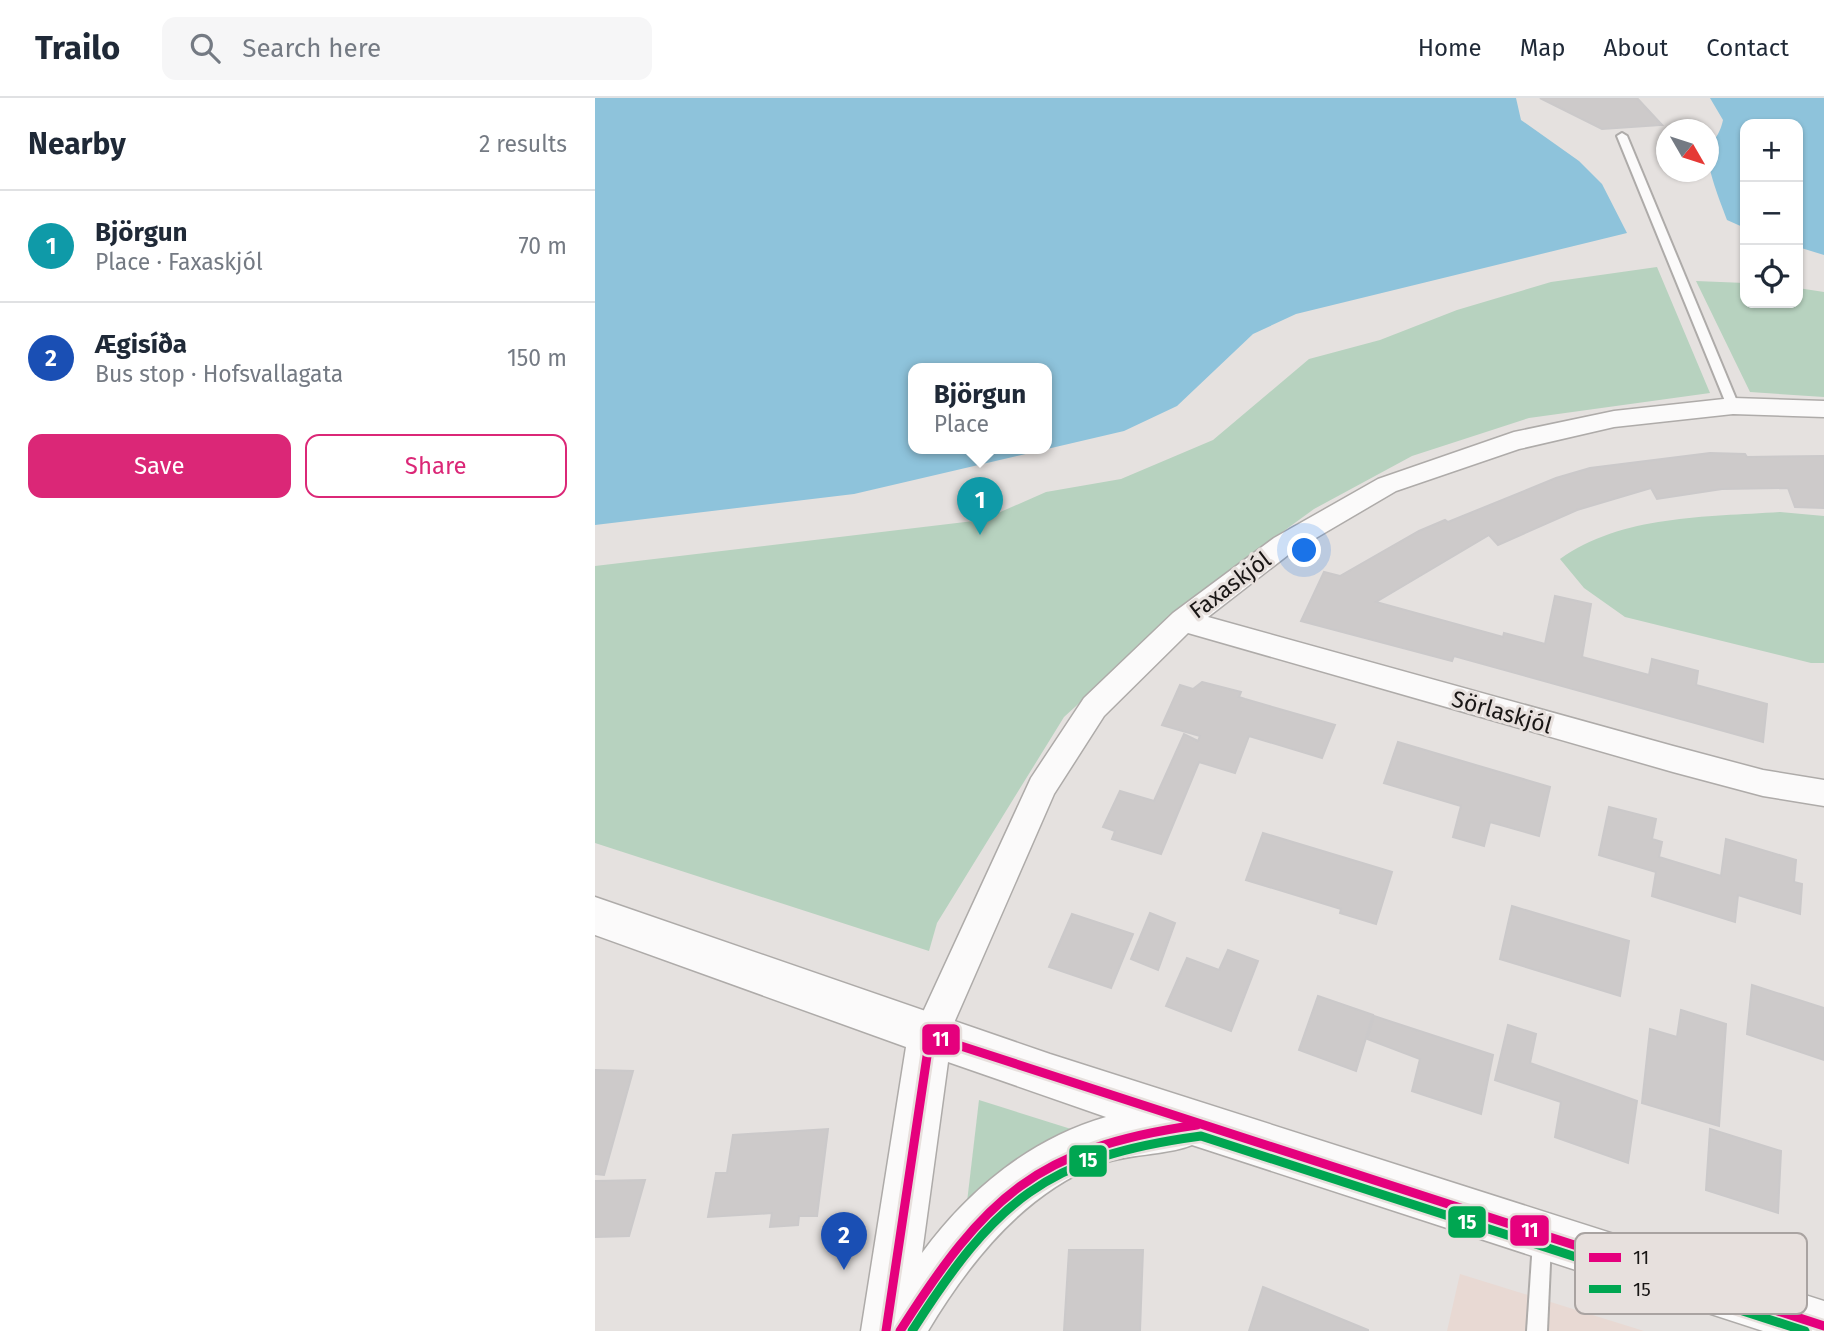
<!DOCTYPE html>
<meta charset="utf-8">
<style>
:root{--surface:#fff;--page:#f6f6f7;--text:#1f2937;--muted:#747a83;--line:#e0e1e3;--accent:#db2777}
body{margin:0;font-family:"Fira Sans",sans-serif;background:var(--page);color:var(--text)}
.controls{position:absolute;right:21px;top:21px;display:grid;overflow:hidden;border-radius:14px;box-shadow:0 2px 5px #0004}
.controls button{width:63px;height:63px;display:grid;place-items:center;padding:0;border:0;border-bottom:2px solid var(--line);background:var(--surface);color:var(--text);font:35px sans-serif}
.compass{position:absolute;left:1061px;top:21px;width:63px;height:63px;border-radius:50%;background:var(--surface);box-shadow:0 2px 5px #0004;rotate:129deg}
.you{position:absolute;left:710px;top:453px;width:24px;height:24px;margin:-18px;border:5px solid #fff;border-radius:50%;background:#1a73e8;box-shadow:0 0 0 10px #1a73e833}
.badge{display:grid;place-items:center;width:46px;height:46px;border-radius:50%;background:var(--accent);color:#fff;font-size:23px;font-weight:700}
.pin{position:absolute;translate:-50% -58px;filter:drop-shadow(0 2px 4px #0008)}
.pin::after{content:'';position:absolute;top:37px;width:24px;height:21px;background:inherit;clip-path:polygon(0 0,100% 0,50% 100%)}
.popup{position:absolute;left:313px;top:265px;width:144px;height:91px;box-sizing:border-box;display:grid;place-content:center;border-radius:14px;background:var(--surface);filter:drop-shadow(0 2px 5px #0005);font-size:23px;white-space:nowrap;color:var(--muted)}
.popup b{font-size:26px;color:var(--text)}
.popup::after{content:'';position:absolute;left:50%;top:100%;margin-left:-14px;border:14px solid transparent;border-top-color:var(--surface)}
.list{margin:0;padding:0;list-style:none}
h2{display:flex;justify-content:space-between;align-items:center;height:91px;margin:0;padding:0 28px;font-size:30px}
h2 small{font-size:23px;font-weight:400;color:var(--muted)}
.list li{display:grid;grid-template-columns:46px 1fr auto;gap:21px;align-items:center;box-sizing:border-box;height:112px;padding:0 28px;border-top:2px solid var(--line)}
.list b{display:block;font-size:26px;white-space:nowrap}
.list p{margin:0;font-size:23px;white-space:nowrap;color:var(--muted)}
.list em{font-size:23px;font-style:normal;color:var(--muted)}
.actions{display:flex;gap:14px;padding:21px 28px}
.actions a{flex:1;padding:16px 0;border:2px solid var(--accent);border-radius:14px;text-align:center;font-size:24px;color:var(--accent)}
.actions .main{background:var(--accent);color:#fff}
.icon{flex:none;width:38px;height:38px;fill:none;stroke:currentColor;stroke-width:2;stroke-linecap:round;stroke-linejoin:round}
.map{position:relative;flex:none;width:1229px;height:1233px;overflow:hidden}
header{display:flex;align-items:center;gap:42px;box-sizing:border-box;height:98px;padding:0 35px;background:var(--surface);border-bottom:2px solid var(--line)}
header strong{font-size:33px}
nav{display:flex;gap:38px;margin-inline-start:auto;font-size:24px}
.search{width:490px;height:63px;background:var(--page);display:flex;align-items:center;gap:18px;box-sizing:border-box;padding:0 24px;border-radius:14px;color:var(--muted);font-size:26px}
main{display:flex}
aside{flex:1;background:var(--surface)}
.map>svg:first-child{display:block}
</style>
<header>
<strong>Trailo</strong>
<div class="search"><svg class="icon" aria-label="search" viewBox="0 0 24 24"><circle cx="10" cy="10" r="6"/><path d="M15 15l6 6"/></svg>Search here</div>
<nav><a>Home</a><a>Map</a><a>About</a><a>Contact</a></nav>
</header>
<main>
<aside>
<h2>Nearby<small>2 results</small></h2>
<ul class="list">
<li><span class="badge" style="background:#0f9aa8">1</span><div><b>Björgun</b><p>Place · Faxaskjól</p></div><em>70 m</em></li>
<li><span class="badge" style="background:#1a4fb4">2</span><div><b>Ægisíða</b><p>Bus stop · Hofsvallagata</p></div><em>150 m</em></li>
</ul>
<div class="actions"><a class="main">Save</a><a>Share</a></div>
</aside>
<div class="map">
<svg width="1229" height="1233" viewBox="0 0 1229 1233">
<rect width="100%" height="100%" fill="#e5e1df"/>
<path fill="#e8d9d3" d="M 865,1176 L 1049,1233 L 852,1233 Z"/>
<g fill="#b7d2bf">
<path d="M 1062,169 L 1115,295 L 934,320 L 817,358 L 719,411 L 612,489 L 469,619 L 342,825 L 334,853 L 0,745 L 0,468 L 387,422 L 451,394 L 526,381 L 618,342 L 714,261 L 785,242 L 862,212 L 956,184 Z"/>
<path d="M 1101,183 L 1150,185 L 1150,205 L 1203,205 L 1203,190 L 1229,194 L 1229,299 L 1155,294 Z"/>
<path d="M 1185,414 L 1229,418 L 1229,565 L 1216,565 L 1030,519 L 989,490 L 965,461 C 1027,417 1111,419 1185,414 Z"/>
<path d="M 384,1002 L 476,1031 L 372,1104 Z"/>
</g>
<g fill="#8ec3db" fill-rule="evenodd">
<path d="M 0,0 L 921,0 L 926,22 L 984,63 L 1007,86 L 1032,135 L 701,216 L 658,236 L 582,308 L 529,333 L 259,396 L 0,427 ZM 318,271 L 452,271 L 452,351 L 318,351 Z"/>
<path d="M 1115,0 L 1229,0 L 1229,157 L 1203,149 L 1203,26 L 1150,26 L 1150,130 L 1132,122 C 1127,108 1109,65 1114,52 C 1118,40 1124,40 1128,22 Z"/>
</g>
<g fill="#cdcaca" stroke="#cbc9ca" stroke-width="2">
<path d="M 945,0 L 1042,0 L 1067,27 L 1007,31 Z"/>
<path d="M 1115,355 L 1150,356 L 1152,359 L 1229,358 L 1229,410 L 1200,409 L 1193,390 L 1127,391 L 1062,401 L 1056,390 L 982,412 L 903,447 L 894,437 L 781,504 L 908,539 L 909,535 L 950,546 L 960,498 L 996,506 L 987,559 L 1054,577 L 1057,561 L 1103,573 L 1101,587 L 1172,606 L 1168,644 L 859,558 L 857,563 L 706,523 L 729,474 L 745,478 L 824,433 L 850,422 L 853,424 L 961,380 L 995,370 Z"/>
<path d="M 607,584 L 646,594 L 644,599 L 650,601 L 740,627 L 727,660 L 654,638 L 640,675 L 604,664 L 566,756 L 517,741 L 520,733 L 508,729 L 525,693 L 559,703 L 589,636 L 603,643 L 605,638 L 567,627 L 585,587 L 598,591 Z"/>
<path d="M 803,644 L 955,689 L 944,738 L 895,724 L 889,748 L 858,739 L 866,708 L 789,685 Z"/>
<path d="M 1014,709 L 1061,721 L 1057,741 L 1067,744 L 1064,759 L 1126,778 L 1131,741 L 1201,762 L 1199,784 L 1207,786 L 1205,816 L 1143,797 L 1140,824 L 1057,798 L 1061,774 L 1004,757 Z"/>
<path d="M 668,735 L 797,774 L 781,826 L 745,815 L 746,811 L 651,782 Z"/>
<path d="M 917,808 L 1034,843 L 1025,898 L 905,861 Z"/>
<path d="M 555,815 L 580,825 L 563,872 L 536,861 Z"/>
<path d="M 477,816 L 538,836 L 516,890 L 454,869 Z"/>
<path d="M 633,852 L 663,863 L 636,933 L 571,908 L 592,860 L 624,872 Z"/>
<path d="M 1157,887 L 1229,910 L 1229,962 L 1152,936 Z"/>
<path d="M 723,898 L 778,917 L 761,973 L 704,952 Z"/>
<path d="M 1086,912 L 1131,926 L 1124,1028 L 1047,1005 L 1055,931 L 1082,939 Z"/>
<path d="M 779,918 L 898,957 L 886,1016 L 817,993 L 825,961 L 772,941 Z"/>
<path d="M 913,927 L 941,936 L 935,965 L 1042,1003 L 1033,1065 L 960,1039 L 966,1004 L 900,982 Z"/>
<path d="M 0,972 L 38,973 L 9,1077 L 0,1076 Z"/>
<path d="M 233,1031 L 222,1118 L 204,1118 L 203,1127 L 175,1129 L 177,1115 L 113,1119 L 121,1075 L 132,1075 L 138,1037 Z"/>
<path d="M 1115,1031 L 1186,1053 L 1183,1115 L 1111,1092 Z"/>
<path d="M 50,1082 L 34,1138 L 0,1139 L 0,1083 Z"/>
<path d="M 474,1152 L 548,1152 L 545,1233 L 469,1233 Z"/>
<path d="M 668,1189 L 773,1232 L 773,1233 L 654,1233 Z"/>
</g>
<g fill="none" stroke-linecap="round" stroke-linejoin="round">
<defs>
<g id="service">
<path d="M 1027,35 L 1032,38 L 1144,308 L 1142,311 L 1138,312 L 1132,308 L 1022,38 Z"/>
<path d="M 947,1135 L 954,1137 L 956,1144 L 952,1233 L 932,1233 L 938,1144 L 940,1137 Z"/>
</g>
<path id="minor" d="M 1138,300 L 1229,303 L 1229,319 L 1138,316 L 1019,329 L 924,351 L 801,393 L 697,454 L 613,519 L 1078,648 L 1168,672 L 1229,682 L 1229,708 L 1168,698 L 1078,674 L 593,535 L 509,618 L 459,696 L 348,950 L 335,955 L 322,950 L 317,938 L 436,680 L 489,600 L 578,515 L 679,440 L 783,381 L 919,334 L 1019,313 Z"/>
<path id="tertiary" d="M 0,799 L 455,956 L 1229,1203 L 1229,1233 L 1168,1233 L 597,1047 C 569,1058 534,1055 503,1067 C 428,1096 373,1166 333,1233 L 266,1233 L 311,949 L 0,837 ZM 353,964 L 511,1019 C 435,1041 373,1092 327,1155 Z"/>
</defs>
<use href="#service" stroke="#aeaba9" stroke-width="4"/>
<use href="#minor" stroke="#aeaba9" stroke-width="3"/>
<use href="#tertiary" stroke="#aeaba9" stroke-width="3"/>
<use href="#service" fill="#fbfafa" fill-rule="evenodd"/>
<use href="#minor" fill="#fbfafa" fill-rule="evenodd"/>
<use href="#tertiary" fill="#fbfafa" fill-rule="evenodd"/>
<defs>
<g id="bus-1">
<path d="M 291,1233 L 335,938 L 1229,1228"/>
<path d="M 305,1233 C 390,1099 441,1050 602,1027"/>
</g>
<path id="bus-2" d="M 317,1233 C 400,1103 450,1059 606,1038 L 1210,1233"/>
</defs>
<use href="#bus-1" stroke="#e7e0dd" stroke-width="14"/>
<use href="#bus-2" stroke="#e7e0dd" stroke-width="14"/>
<use href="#bus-1" stroke="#e5007d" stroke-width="9"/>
<use href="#bus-2" stroke="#00a651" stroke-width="9"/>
</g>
<g text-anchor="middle" stroke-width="6" stroke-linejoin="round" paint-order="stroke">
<g font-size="23" fill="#191615" stroke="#e7e0dd">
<text transform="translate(635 487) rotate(-37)" y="8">Faxaskjól</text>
<text transform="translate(907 614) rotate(16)" y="8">Sörlaskjól</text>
</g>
</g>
<rect x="980" y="1135" width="232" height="81" rx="10" fill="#e7e0dd" stroke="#a9a3a1" stroke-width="2"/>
<rect x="994" y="1155" width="32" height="9" fill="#e5007d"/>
<rect x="994" y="1187" width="32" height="8" fill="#00a651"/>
<g font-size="19" fill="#191615">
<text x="1038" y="1166">11</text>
<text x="1038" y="1198">15</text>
</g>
<g stroke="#e7e0dd" stroke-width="2.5">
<rect x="326" y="925" width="40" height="33" rx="7" fill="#e5007d"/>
<rect x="473" y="1046" width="40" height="34" rx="7" fill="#00a651"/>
<rect x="852" y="1107" width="40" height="34" rx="7" fill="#00a651"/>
<rect x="914" y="1116" width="41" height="33" rx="7" fill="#e5007d"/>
</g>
<g font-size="19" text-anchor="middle" font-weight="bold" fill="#fff">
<text x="346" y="948">11</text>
<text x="493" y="1069">15</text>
<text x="872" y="1131">15</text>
<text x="935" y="1139">11</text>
</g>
</svg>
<div class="controls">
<button>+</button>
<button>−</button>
<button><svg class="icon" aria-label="locate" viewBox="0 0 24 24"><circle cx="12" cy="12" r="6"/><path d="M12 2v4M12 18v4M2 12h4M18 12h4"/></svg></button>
</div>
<svg class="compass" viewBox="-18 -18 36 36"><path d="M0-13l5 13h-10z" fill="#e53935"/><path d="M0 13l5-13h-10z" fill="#747a83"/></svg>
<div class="you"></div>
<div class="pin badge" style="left:385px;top:437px;background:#0f9aa8">1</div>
<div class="popup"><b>Björgun</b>Place</div>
<div class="pin badge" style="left:249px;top:1172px;background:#1a4fb4">2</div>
</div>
</main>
